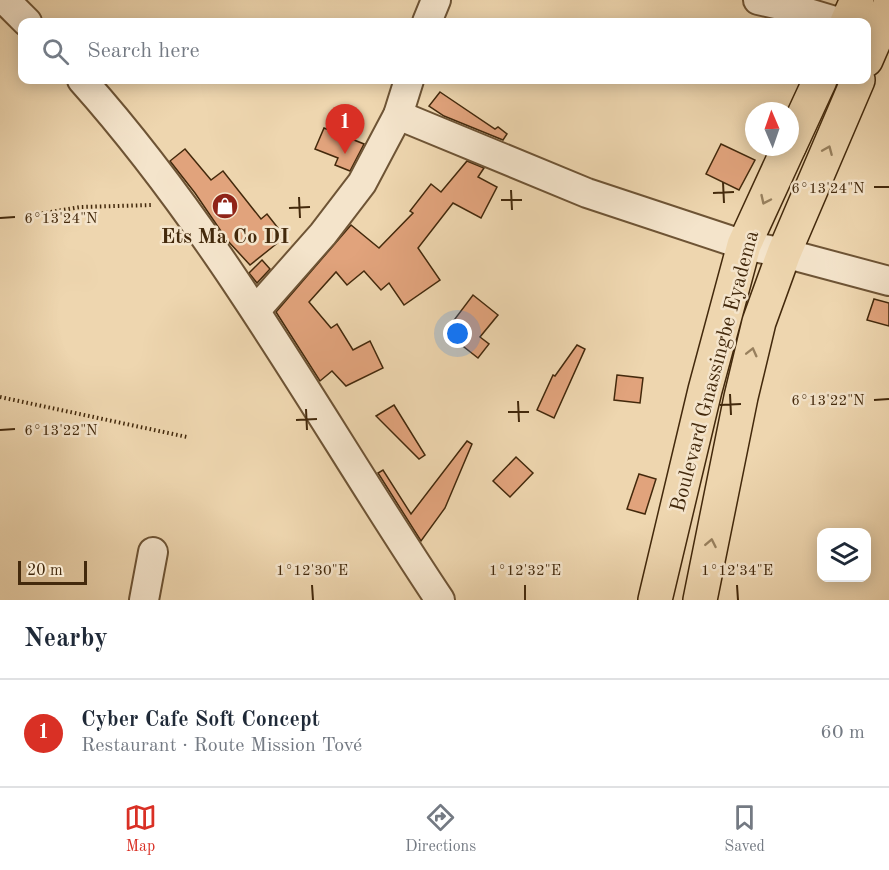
<!DOCTYPE html>
<meta charset="utf-8">
<style>
:root{--surface:#fff;--page:#f6f6f7;--text:#1f2937;--muted:#747a83;--line:#e0e1e3;--accent:#d93025}
body{margin:0;font-family:"Old Standard TT",serif;background:var(--page);color:var(--text)}
.controls{position:absolute;right:18px;bottom:18px;display:grid;overflow:hidden;border-radius:12px;box-shadow:0 3px 15px #0003}
.controls button{width:54px;height:54px;display:grid;place-items:center;padding:0;border:0;border-bottom:2px solid var(--line);background:var(--surface);color:var(--text);font:30px sans-serif}
.compass{position:absolute;left:745px;top:102px;width:54px;height:54px;border-radius:50%;background:var(--surface);box-shadow:0 3px 15px #0003;rotate:358deg}
.scale{position:absolute;left:18px;bottom:15px;width:69px;box-sizing:border-box;padding-left:6px;border:3px solid #43290c;border-top:0;font-size:16px;line-height:21px;white-space:nowrap;color:#43290c;-webkit-text-stroke:4px #f4e4cb;paint-order:stroke}
.you{position:absolute;left:458px;top:334px;width:21px;height:21px;margin:-15px;border:4px solid #fff;border-radius:50%;background:#1a73e8;box-shadow:0 0 0 9px #1a73e833}
.badge{display:grid;place-items:center;width:39px;height:39px;border-radius:50%;background:var(--accent);color:#fff;font-size:20px;font-weight:700}
.pin{position:absolute;translate:-50% -50px;filter:drop-shadow(0 2px 3px #0008)}
.pin::after{content:'';position:absolute;top:32px;width:21px;height:18px;background:inherit;clip-path:polygon(0 0,100% 0,50% 100%)}
.list{margin:0;padding:0;list-style:none}
h2{display:flex;justify-content:space-between;align-items:center;height:78px;margin:0;padding:0 24px;font-size:26px}
h2 small{font-size:20px;font-weight:400;color:var(--muted)}
.list li{display:grid;grid-template-columns:39px 1fr auto;gap:18px;align-items:center;box-sizing:border-box;height:108px;padding:0 24px;border-top:2px solid var(--line)}
.list b{display:block;font-size:22px;white-space:nowrap}
.list p{margin:0;font-size:20px;white-space:nowrap;color:var(--muted)}
.list em{font-size:20px;font-style:normal;color:var(--muted)}
.icon{flex:none;width:33px;height:33px;fill:none;stroke:currentColor;stroke-width:2;stroke-linecap:round;stroke-linejoin:round}
.map{position:relative;flex:none;width:889px;height:600px;overflow:hidden}
.search{position:absolute;background:var(--surface);box-shadow:0 3px 15px #0003;left:18px;right:18px;top:18px;height:66px;display:flex;align-items:center;gap:15px;box-sizing:border-box;padding:0 21px;border-radius:12px;color:var(--muted);font-size:22px}
.sheet{height:186px;background:var(--surface)}
nav{display:flex;justify-content:space-around;align-items:center;box-sizing:border-box;height:84px;border-top:2px solid var(--line);background:var(--surface);font-size:16px;color:var(--muted)}
nav a{display:grid;justify-items:center;gap:3px}
nav .on{color:var(--accent)}
.map>svg:first-child{display:block}
</style>
<div class="map">
<svg width="889" height="600" viewBox="0 0 889 600">
<rect width="100%" height="100%" fill="#eed6af"/>
<filter id="stains"><feTurbulence type="fractalNoise" baseFrequency=".00333" numOctaves="4"/><feColorMatrix values="0 0 0 0 .2 0 0 0 0 .09 0 0 0 0 .02 0 0 0 .5 -.17"/></filter>
<radialGradient id="worn" r=".72"><stop offset=".6" stop-color="#630" stop-opacity="0"/><stop offset="1" stop-color="#630" stop-opacity=".3"/></radialGradient>
<g fill="#e1a37c" stroke="#43290c" stroke-width="1.5">
<path d="M 440,92 L 495,129 L 498,127 L 507,134 L 503,140 L 444,116 L 429,106 Z"/>
<path d="M 324,128 L 364,144 L 350,171 L 335,165 L 338,158 L 315,149 Z"/>
<path d="M 721,144 L 755,160 L 739,190 L 706,174 Z"/>
<path d="M 185,149 L 211,180 L 223,171 L 261,219 L 267,214 L 285,237 L 250,265 L 227,240 L 195,193 L 170,161 Z"/>
<path d="M 467,161 L 484,168 L 478,177 L 497,187 L 481,218 L 453,203 L 418,248 L 440,280 L 404,305 L 389,283 L 381,290 L 364,271 L 347,285 L 336,272 L 309,302 L 331,328 L 337,324 L 353,350 L 370,341 L 383,368 L 346,386 L 332,371 L 320,381 L 276,312 L 351,225 L 379,248 L 413,213 L 410,211 L 431,184 L 441,192 Z"/>
<path d="M 262,260 L 270,269 L 257,283 L 249,273 Z"/>
<path d="M 473,295 L 498,315 L 480,337 L 489,344 L 478,358 L 445,332 Z"/>
<path d="M 874,299 L 889,303 L 889,326 L 867,320 Z"/>
<path d="M 577,345 L 585,349 L 554,418 L 537,410 L 553,375 L 555,376 Z"/>
<path d="M 617,375 L 643,378 L 640,403 L 614,400 Z"/>
<path d="M 394,405 L 425,455 L 419,459 L 376,416 Z"/>
<path d="M 467,441 L 472,444 L 445,508 L 421,541 L 378,473 L 383,470 L 411,514 Z"/>
<path d="M 516,457 L 533,473 L 510,497 L 493,481 Z"/>
<path d="M 639,474 L 656,479 L 645,514 L 627,509 Z"/>
</g>
<g fill="none" stroke-linecap="round" stroke-linejoin="round">
<defs>
<g id="minor">
<path d="M 5,0 L 27,22"/>
<path d="M 758,0 L 785,6 L 838,22"/>
<path d="M 427,22 L 436,0"/>
<path d="M 82,80 C 223,238 323,425 440,600"/>
<path d="M 398,115 L 587,193 L 744,245 L 784,253 L 889,281"/>
<path d="M 256,310 L 323,234 L 362,183 L 398,115 L 409,80"/>
<path d="M 144,600 L 153,552"/>
</g>
<g id="highway">
<path d="M 847,22 L 857,0"/>
<path d="M 866,60 L 889,7"/>
<path d="M 790,145 L 820,80"/>
<path d="M 655,600 L 705,390 L 744,245 L 789,147"/>
<path d="M 700,600 L 741,397 L 759,322 L 784,253 L 858,80"/>
</g>
</defs>
<use href="#minor" stroke="#6e5435" stroke-width="32"/>
<use href="#highway" stroke="#43290c" stroke-width="36"/>
<g stroke="#43290c" stroke-width="4" stroke-dasharray="1.5 3" stroke-linecap="butt">
<path d="M 33,215 L 80,207 L 152,205"/>
<path d="M 0,397 L 187,437"/>
</g>
<use href="#minor" stroke="#f4e4cb" stroke-width="28"/>
<use href="#highway" stroke="#eed6af" stroke-width="33"/>
</g>
<defs><path id="oneway-chevron" d="M-2-3.5L2.5 0L-2 3.5" fill="none" stroke-width="1.6" stroke-linecap="round" stroke-linejoin="round" transform="scale(1.5)"/></defs>
<g stroke="#98805e">
<use href="#oneway-chevron" transform="translate(828 150) rotate(-67)"/>
<use href="#oneway-chevron" transform="translate(765 200) rotate(115)"/>
<use href="#oneway-chevron" transform="translate(752 352) rotate(-76)"/>
<use href="#oneway-chevron" transform="translate(711 543) rotate(-79)"/>
</g>
<path fill="none" stroke="#43290c" stroke-width="2" d="M 723,182 L 724,203M 874,187 L 889,187M 511,190 L 512,210M 713,193 L 734,192M 299,197 L 300,218M 501,200 L 522,200M 289,208 L 310,207M 0,218 L 15,217M 730,394 L 731,415M 874,400 L 889,399M 518,401 L 519,422M 720,405 L 741,404M 306,409 L 307,430M 508,412 L 529,412M 296,420 L 317,419M 0,430 L 15,429M 312,585 L 313,600M 525,585 L 525,600M 737,585 L 738,600"/>
<defs>
<symbol id="shop-disc" viewBox="-11 -11 22 22"><circle r="9.5" fill="#8f2418" stroke="#f4e4cb"/><path d="M-5-2.5h2.3a2.7 3.5 0 0 1 5.4 0H5L5.5 6h-11ZM-1.5-2.5h3a1.5 2.3 0 0 0-3 0Z" fill="#fff"/></symbol>
</defs>
<g fill-rule="evenodd">
<use href="#shop-disc" x="210" y="191" width="30" height="30"/>
</g>
<g text-anchor="middle" stroke-width="5" stroke-linejoin="round" paint-order="stroke">
<g font-size="21" font-weight="bold" fill="#43290c" stroke="#f4e4cb">
<text x="225" y="243">Ets Ma Co DI</text>
</g>
<g font-size="21" fill="#43290c" stroke="#f4e4cb">
<text transform="translate(714 371) rotate(-75)" y="7">Boulevard Gnassingbe Eyadema</text>
</g>
</g>
<g font-size="15" text-anchor="middle" fill="#43290c" stroke="#f4e4cb" stroke-width="5" stroke-linejoin="round" paint-order="stroke">
<text x="828" y="193">6°13'24"N</text>
<text x="61" y="223">6°13'24"N</text>
<text x="828" y="405">6°13'22"N</text>
<text x="61" y="435">6°13'22"N</text>
<text x="312" y="575">1°12'30"E</text>
<text x="525" y="575">1°12'32"E</text>
<text x="737" y="575">1°12'34"E</text>
</g>
<rect width="100%" height="100%" filter="url(#stains)"/>
<rect width="100%" height="100%" fill="url(#worn)"/>
</svg>
<div class="controls">
<button><svg class="icon" aria-label="layers" viewBox="0 0 24 24"><path d="M12 4l9 5-9 5-9-5zM3 14l9 5 9-5"/></svg></button>
</div>
<svg class="compass" viewBox="-18 -18 36 36"><path d="M0-13l5 13h-10z" fill="#e53935"/><path d="M0 13l5-13h-10z" fill="#747a83"/></svg>
<div class="scale">20 m</div>
<div class="you"></div>
<div class="pin badge" style="left:345px;top:154px">1</div>
<div class="search"><svg class="icon" aria-label="search" viewBox="0 0 24 24"><circle cx="10" cy="10" r="6"/><path d="M15 15l6 6"/></svg>Search here</div>
</div>
<section class="sheet">
<h2>Nearby<small></small></h2>
<ul class="list">
<li><span class="badge">1</span><div><b>Cyber Cafe Soft Concept</b><p>Restaurant · Route Mission Tové</p></div><em>60 m</em></li>
</ul>
</section>
<nav>
<a class="on"><svg class="icon" aria-label="map" viewBox="0 0 24 24"><path d="M3 6l6-2 6 2 6-2v14l-6 2-6-2-6 2zM9 4v14M15 6v14"/></svg>Map</a>
<a><svg class="icon" aria-label="directions" viewBox="0 0 24 24"><path d="M12 3l9 9-9 9-9-9zM9 14v-3h6M13 9l2 2-2 2"/></svg>Directions</a>
<a><svg class="icon" aria-label="saved" viewBox="0 0 24 24"><path d="M7 4h10v16l-5-4-5 4z"/></svg>Saved</a>
</nav>
